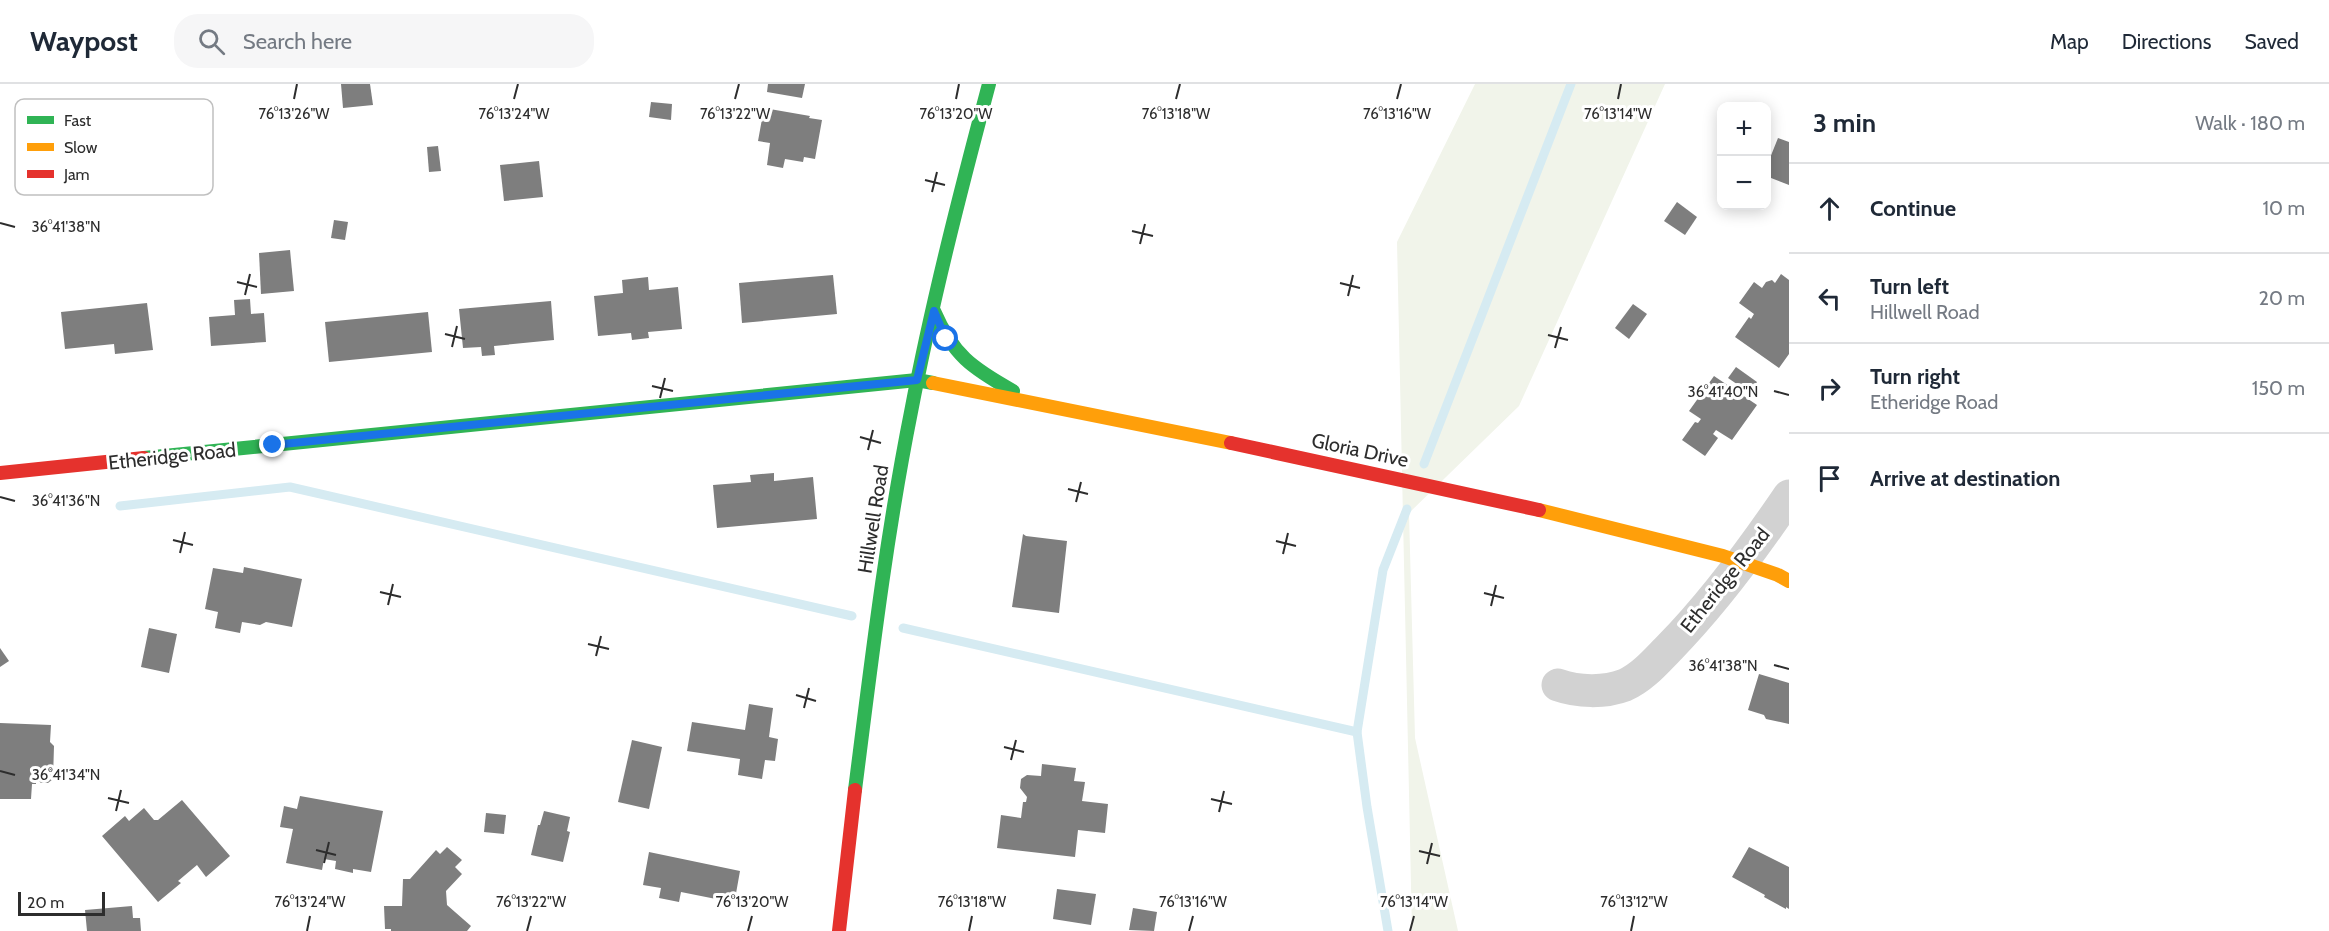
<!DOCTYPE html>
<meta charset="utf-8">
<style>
:root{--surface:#fff;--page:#f6f6f7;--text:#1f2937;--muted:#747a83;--line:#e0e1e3}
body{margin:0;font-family:Cabin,sans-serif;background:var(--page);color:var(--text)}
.controls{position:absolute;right:18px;top:18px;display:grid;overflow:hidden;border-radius:12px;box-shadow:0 3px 15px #0003}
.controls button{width:54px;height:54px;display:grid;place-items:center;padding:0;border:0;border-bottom:2px solid var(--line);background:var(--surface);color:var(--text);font:30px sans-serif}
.scale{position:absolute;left:18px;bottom:15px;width:87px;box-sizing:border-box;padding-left:6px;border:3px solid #2d2d2d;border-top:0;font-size:16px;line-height:21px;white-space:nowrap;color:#2d2d2d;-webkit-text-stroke:4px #fff;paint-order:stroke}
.stop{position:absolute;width:18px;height:18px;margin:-14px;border:4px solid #1a73e8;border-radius:50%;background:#fff}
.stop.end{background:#1a73e8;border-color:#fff;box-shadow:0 2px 6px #0008}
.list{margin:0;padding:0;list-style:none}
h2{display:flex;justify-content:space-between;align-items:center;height:78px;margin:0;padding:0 24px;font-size:26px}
h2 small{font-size:20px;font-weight:400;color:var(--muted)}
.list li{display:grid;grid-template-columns:39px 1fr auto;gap:18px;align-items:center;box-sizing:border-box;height:90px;padding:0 24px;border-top:2px solid var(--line)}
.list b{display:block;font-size:22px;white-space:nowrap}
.list p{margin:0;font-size:20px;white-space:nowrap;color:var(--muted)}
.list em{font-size:20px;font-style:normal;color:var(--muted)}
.icon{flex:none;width:33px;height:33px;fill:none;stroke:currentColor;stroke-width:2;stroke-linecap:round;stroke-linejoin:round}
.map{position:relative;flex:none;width:1789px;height:847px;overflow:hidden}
header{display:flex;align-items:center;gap:36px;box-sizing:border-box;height:84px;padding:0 30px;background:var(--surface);border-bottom:2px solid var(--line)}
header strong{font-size:28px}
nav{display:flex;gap:33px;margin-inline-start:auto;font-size:21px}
.search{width:420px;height:54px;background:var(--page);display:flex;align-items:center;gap:15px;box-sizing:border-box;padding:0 21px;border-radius:24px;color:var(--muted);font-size:22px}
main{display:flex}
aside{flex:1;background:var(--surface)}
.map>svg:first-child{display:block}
</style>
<header>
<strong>Waypost</strong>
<div class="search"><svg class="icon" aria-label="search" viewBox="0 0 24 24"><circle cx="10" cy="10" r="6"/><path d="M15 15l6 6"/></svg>Search here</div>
<nav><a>Map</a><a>Directions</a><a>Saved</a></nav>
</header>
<main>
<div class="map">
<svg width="1789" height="847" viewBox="0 0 1789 847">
<rect width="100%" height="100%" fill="#fff"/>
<path fill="#f1f4ea" d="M 1475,0 L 1665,0 L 1519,322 L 1409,429 L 1415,654 L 1458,847 L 1412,847 L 1397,158 Z"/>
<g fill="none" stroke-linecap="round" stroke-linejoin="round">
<g stroke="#d6ebf2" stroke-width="9">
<path d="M 1424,380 L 1571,0"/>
<path d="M 120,422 L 290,403 L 852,532"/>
<path d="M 903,544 L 1357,648"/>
<path d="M 1388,847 L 1367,723 L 1357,648 L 1383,486 L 1407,425"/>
</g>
</g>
<g fill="#7e7e7e">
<path d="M 341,0 L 370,0 L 373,21 L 343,24 Z"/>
<path d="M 768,0 L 805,0 L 802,14 L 767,8 Z"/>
<path d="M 651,18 L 672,20 L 671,36 L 649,33 Z"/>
<path d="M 764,24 L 810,32 L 809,34 L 822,36 L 815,75 L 804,73 L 803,78 L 785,75 L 783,84 L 767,81 L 770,59 L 758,57 Z"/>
<path d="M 1778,54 L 1789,58 L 1789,101 L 1766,92 L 1766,84 Z"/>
<path d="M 438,62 L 441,87 L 429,88 L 427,63 Z"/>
<path d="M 539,77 L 543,113 L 504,117 L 500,81 Z"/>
<path d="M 1677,118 L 1697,133 L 1685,151 L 1664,137 Z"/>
<path d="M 334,136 L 348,138 L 345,156 L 331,154 Z"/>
<path d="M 290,166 L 294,207 L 261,210 L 259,169 Z"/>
<path d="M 1781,190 L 1789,196 L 1789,270 L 1779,284 L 1735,253 L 1749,233 L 1751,235 L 1754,230 L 1739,219 L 1754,198 L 1762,204 L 1766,198 L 1772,196 L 1775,199 Z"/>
<path d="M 833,191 L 837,230 L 742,239 L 739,199 Z"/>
<path d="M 648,193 L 649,206 L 678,203 L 682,245 L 648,248 L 649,254 L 632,256 L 631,249 L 598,252 L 594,212 L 623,209 L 622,196 Z"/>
<path d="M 250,215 L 251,230 L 264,229 L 266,258 L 211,262 L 209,233 L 235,231 L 234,216 Z"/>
<path d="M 551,217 L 554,256 L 494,262 L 495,271 L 482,272 L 481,263 L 463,264 L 459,225 Z"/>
<path d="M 147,219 L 153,266 L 115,270 L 114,260 L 65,265 L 61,228 Z"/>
<path d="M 1633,220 L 1647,230 L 1629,255 L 1615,244 Z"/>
<path d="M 428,228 L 432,268 L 329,278 L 325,238 Z"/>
<path d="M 1736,283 L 1757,298 L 1750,309 L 1728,294 Z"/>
<path d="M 1714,292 L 1757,321 L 1732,356 L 1716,346 L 1713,350 L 1718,354 L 1705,372 L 1682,356 L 1695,338 L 1698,339 L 1701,335 L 1689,327 Z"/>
<path d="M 774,389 L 774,397 L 813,393 L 817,435 L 717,444 L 713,401 L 751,398 L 750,391 Z"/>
<path d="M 1023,450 L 1026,452 L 1067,457 L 1059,529 L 1012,523 Z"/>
<path d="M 244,483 L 302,495 L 292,543 L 266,538 L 260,541 L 242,538 L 240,549 L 215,544 L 218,528 L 205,525 L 213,484 L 243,489 Z"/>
<path d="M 149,544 L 177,550 L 169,589 L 141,583 Z"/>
<path d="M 0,564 L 9,577 L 0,583 Z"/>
<path d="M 1759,590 L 1789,599 L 1789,640 L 1766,635 L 1764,631 L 1748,626 Z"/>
<path d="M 749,620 L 773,624 L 769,653 L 778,655 L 775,677 L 765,676 L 762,695 L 738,691 L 740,675 L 687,667 L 692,638 L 745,646 Z"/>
<path d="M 0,639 L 51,641 L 50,658 L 54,662 L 53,695 L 48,699 L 41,699 L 36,694 L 36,700 L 32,700 L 31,715 L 0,715 Z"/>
<path d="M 632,656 L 662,663 L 649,725 L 618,718 Z"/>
<path d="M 1042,680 L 1076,684 L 1074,697 L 1085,698 L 1082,717 L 1108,720 L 1105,749 L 1078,746 L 1075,773 L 997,764 L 1001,731 L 1021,734 L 1023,718 L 1026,718 L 1027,713 L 1020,704 L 1021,695 L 1027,691 L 1041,692 Z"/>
<path d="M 300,712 L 383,727 L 371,788 L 353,785 L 353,789 L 335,785 L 336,777 L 324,775 L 322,786 L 286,779 L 293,745 L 280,743 L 284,722 L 297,725 Z"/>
<path d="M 182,716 L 230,772 L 206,793 L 197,781 L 178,797 L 181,799 L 158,818 L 102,752 L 125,732 L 129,737 L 144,724 L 154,736 L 158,736 Z"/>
<path d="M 544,727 L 570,733 L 567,747 L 570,748 L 563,778 L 531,771 L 538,741 L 540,741 Z"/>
<path d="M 486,729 L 506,731 L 504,750 L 484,748 Z"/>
<path d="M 447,763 L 462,776 L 455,783 L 462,790 L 446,807 L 447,821 L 471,842 L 467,847 L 391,847 L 391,845 L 385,845 L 384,822 L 402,822 L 403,795 L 410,795 L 436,766 L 440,770 Z"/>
<path d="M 1749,763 L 1789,783 L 1789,825 L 1786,823 L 1786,825 L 1764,813 L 1765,811 L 1732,793 Z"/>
<path d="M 649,768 L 740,787 L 735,815 L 727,814 L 726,817 L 681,808 L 679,818 L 659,814 L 661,804 L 643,801 Z"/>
<path d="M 1057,805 L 1096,810 L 1091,841 L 1053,835 Z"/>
<path d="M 132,822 L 133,834 L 140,834 L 141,847 L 87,847 L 85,826 Z"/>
<path d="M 1133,824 L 1157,828 L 1154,847 L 1129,846 Z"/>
</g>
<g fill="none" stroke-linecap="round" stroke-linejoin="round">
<path stroke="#d2d2d2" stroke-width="33" d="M 1558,601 C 1578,608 1604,609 1625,601 C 1643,593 1657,576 1670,563 C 1715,517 1753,465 1789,412"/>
<g stroke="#30b455" stroke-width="14">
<path d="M 934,227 C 953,271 972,284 1013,307"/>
<path d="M 144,374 L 917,296 L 933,299"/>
<path d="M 855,706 C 871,580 886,453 911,328 C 932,218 960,109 989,0"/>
</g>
<g stroke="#ff9f0a" stroke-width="14">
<path d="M 933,299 L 1231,359"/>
<path d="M 1539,426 L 1723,472 L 1778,491 L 1789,497"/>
</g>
<g stroke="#e5322d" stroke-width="14">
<path d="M 1231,359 L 1539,426"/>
<path d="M 0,389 L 144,374"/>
<path d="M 839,847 L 855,706"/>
</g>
</g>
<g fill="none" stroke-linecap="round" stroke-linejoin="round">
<path stroke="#1a73e8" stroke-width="8" d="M 273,361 L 917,296 L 934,227 L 946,255"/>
</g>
<path fill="none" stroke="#2d2d2d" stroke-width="2" d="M 294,15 L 297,0M 514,15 L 518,0M 735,15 L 739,0M 956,15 L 959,0M 1176,15 L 1180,0M 1397,15 L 1401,0M 1618,15 L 1621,0M 925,96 L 945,101M 932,108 L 937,88M 0,139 L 15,143M 1132,147 L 1153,152M 1140,160 L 1145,140M 237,198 L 257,203M 1340,199 L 1360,204M 245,211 L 250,190M 1348,212 L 1353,191M 445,250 L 465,255M 1548,251 L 1568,256M 452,263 L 457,242M 1555,264 L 1561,243M 652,302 L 673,307M 1774,307 L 1789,311M 660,314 L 665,294M 860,353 L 881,359M 868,366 L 873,346M 1068,405 L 1088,410M 0,413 L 15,417M 1076,418 L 1081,398M 173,456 L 193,461M 1276,457 L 1296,462M 180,469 L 185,448M 1283,470 L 1288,449M 380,508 L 401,513M 1484,509 L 1504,514M 388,521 L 393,500M 1491,522 L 1496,501M 588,560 L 609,565M 596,572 L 601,552M 1774,581 L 1789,585M 796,611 L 816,617M 804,624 L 809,604M 1004,663 L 1024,668M 1011,676 L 1016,656M 0,687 L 15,691M 108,714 L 129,719M 1211,715 L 1232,720M 116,727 L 121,706M 1219,728 L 1224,707M 316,766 L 336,771M 1419,767 L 1440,772M 324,779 L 329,758M 1427,780 L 1432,759M 307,847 L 310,832M 527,847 L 531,832M 748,847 L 752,832M 969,847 L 972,832M 1189,847 L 1193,832M 1410,847 L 1414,832M 1631,847 L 1634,832"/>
<g text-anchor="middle" stroke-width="6" stroke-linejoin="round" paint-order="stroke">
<g font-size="20" fill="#2d2d2d" stroke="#fff">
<text transform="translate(1360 366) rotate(12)" y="7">Gloria Drive</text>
<text transform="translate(172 372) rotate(-6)" y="7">Etheridge Road</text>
<text transform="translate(873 435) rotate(-81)" y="7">Hillwell Road</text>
<text transform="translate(1725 496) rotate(-51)" y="7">Etheridge Road</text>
</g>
</g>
<rect x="15" y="15" width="198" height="96" rx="9" fill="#fff" stroke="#c0c0c0" stroke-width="1.5"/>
<rect x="27" y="32" width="27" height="8" fill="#30b455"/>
<rect x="27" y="59" width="27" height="8" fill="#ff9f0a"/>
<rect x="27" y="86" width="27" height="8" fill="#e5322d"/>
<g font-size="16" fill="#2d2d2d">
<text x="64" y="42">Fast</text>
<text x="64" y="69">Slow</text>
<text x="64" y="96">Jam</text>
</g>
<g font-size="15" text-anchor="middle" fill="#2d2d2d" stroke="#fff" stroke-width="6" stroke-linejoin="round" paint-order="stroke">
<text x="294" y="35">76°13'26"W</text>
<text x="514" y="35">76°13'24"W</text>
<text x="735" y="35">76°13'22"W</text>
<text x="956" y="35">76°13'20"W</text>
<text x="1176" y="35">76°13'18"W</text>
<text x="1397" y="35">76°13'16"W</text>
<text x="1618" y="35">76°13'14"W</text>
<text x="66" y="148">36°41'38"N</text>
<text x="1723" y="313">36°41'40"N</text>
<text x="66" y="422">36°41'36"N</text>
<text x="1723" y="587">36°41'38"N</text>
<text x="66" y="696">36°41'34"N</text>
<text x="310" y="823">76°13'24"W</text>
<text x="531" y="823">76°13'22"W</text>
<text x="752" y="823">76°13'20"W</text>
<text x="972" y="823">76°13'18"W</text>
<text x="1193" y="823">76°13'16"W</text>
<text x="1414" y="823">76°13'14"W</text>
<text x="1634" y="823">76°13'12"W</text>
</g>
</svg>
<div class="controls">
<button>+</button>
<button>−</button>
</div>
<div class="scale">20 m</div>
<div class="stop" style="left:946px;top:255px"></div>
<div class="stop end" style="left:273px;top:361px"></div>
</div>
<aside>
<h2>3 min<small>Walk · 180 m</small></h2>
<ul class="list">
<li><svg class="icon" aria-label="ahead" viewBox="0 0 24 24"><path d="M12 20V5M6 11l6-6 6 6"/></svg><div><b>Continue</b></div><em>10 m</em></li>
<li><svg class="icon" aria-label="left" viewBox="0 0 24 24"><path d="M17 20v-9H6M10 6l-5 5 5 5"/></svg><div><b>Turn left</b><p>Hillwell Road</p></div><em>20 m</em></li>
<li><svg class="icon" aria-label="right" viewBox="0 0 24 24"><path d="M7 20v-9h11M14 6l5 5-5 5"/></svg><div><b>Turn right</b><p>Etheridge Road</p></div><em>150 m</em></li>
<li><svg class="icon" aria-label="arrive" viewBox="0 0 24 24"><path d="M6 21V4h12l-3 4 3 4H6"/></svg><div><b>Arrive at destination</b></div></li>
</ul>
</aside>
</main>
